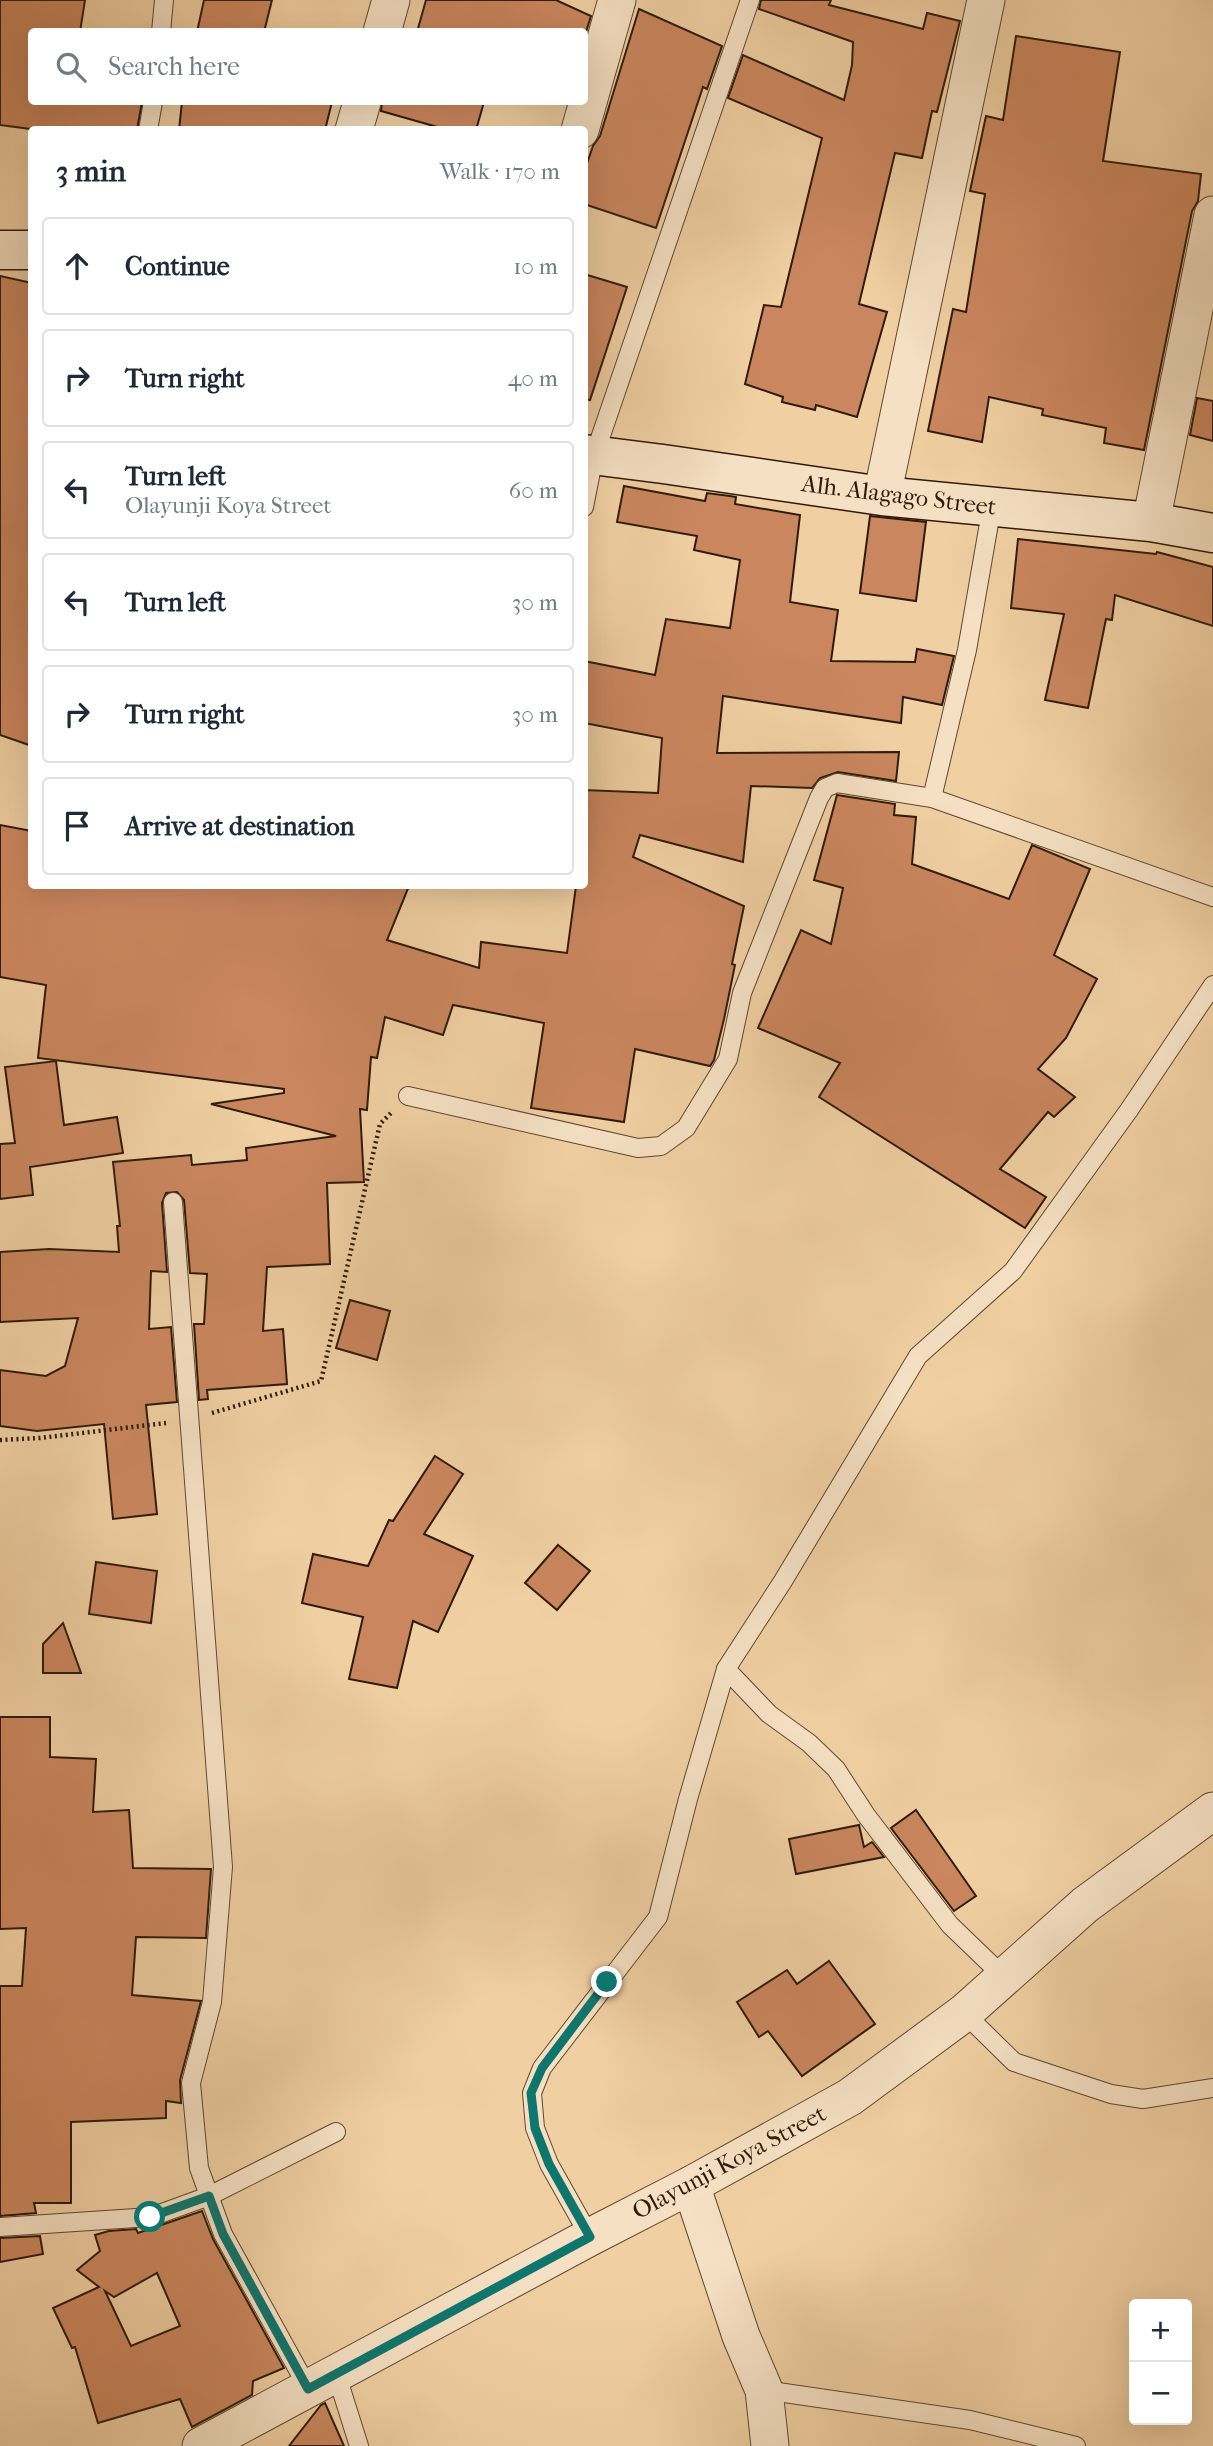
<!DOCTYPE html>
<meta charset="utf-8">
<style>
:root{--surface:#fff;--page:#f6f6f7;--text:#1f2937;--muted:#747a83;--line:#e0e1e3}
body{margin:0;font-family:"IM FELL French Canon",serif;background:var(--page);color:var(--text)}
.controls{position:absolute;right:21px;bottom:21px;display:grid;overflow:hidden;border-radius:7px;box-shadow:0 7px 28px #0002}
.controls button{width:63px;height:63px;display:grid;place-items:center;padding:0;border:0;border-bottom:2px solid var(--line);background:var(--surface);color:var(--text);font:35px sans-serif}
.stop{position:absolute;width:21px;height:21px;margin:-16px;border:5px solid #0f766e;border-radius:50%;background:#fff}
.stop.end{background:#0f766e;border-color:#fff;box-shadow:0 2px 7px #0008}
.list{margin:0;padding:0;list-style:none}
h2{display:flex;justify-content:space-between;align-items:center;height:91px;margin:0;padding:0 28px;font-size:30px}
h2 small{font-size:23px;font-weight:400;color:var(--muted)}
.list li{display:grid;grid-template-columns:46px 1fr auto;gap:21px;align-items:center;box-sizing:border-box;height:98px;margin:0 14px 14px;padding:0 14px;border:2px solid var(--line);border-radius:7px}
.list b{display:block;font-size:26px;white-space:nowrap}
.list p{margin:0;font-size:23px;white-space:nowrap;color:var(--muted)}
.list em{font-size:23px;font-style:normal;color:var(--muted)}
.icon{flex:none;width:38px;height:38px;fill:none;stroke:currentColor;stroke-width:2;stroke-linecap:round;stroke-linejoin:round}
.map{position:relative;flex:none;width:1213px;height:2446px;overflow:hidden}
.search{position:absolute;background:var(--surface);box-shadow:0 7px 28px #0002;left:28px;top:28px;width:560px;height:77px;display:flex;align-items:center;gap:18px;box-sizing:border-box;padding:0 24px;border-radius:7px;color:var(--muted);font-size:26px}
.panel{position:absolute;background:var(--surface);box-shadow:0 7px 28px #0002;left:28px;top:126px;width:560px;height:763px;border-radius:7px}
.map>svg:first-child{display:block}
</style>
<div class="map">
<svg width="1213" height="2446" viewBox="0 0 1213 2446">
<rect width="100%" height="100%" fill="#f0cfa2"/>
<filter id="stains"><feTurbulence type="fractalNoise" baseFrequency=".00286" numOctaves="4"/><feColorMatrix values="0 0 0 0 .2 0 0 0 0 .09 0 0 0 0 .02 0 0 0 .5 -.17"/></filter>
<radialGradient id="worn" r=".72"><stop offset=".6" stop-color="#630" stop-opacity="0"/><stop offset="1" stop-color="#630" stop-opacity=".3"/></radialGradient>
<g fill="#ca865e" stroke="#2e1b0a" stroke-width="2" fill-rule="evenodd">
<path d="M 0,0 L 85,0 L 80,32 L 32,32 L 32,102 L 142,102 L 137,130 L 38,130 L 0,125 Z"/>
<path d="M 204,0 L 272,0 L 264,32 L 197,32 Z"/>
<path d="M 426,0 L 556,0 L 591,16 L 586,32 L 417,32 Z"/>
<path d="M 761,0 L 831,0 L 829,5 L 923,29 L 927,13 L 960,21 L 937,112 L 932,111 L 922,158 L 895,153 L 859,304 L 887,312 L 857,417 L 816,405 L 815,410 L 782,402 L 783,397 L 745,384 L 764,305 L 781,307 L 822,138 L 728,98 L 743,55 L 844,100 L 852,65 L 853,42 L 759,9 Z"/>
<path d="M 639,9 L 722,46 L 707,89 L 703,87 L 656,228 L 584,204 L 584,172 L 593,146 L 600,136 Z"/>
<path d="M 1016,36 L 1120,52 L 1103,161 L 1201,174 L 1198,201 L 1192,211 L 1144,450 L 1104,443 L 1106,428 L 1042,415 L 1043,409 L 989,397 L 982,442 L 928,431 L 953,309 L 966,312 L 985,194 L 970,191 L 986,116 L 1003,120 Z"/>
<path d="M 182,102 L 332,102 L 325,130 L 179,130 Z"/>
<path d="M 382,102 L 484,102 L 476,130 L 448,130 L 381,111 Z"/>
<path d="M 584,274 L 627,287 L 590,400 L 584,399 Z"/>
<path d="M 0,276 L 32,283 L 32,746 L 0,735 Z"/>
<path d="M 1197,398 L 1213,401 L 1213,441 L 1190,435 Z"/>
<path d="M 624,486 L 705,501 L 707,493 L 730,496 L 736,497 L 735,504 L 800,515 L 790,602 L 838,610 L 831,661 L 915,662 L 917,649 L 954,656 L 942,705 L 903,697 L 901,723 L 723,696 L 717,753 L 899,752 L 896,781 L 838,772 L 820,778 L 812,788 L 751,786 L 743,862 L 640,835 L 633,857 L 744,906 L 732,964 L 735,965 L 724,1019 L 714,1060 L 710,1066 L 635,1049 L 624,1122 L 531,1108 L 544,1023 L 453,1005 L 443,1035 L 385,1017 L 377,1058 L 371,1057 L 367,1110 L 360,1109 L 364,1182 L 327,1183 L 330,1264 L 267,1267 L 263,1331 L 283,1329 L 287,1384 L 207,1390 L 208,1399 L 199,1400 L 194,1324 L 204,1324 L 207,1274 L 190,1273 L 184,1200 L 177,1192 L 166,1193 L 162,1203 L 167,1272 L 151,1271 L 149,1329 L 171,1327 L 177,1402 L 146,1405 L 157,1514 L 113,1519 L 104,1424 L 37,1431 L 0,1426 L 0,1370 L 46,1376 L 65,1366 L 78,1318 L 0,1322 L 0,1252 L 49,1249 L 119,1252 L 117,1226 L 120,1226 L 113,1162 L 191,1155 L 192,1165 L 247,1160 L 246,1148 L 336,1136 L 211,1104 L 284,1093 L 284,1089 L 38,1058 L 46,985 L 0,977 L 0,825 L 32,831 L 32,886 L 409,886 L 387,940 L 479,968 L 481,942 L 567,953 L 576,886 L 584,886 L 584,790 L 658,793 L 662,738 L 584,723 L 584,661 L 655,675 L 666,619 L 730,628 L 740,560 L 694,550 L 697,536 L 617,522 Z"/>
<path d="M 870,516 L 926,522 L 916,601 L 860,593 Z"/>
<path d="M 1018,539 L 1156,554 L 1157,552 L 1213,567 L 1213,626 L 1115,595 L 1112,620 L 1106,619 L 1088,708 L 1045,700 L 1064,614 L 1011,608 Z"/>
<path d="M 837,795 L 895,804 L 894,815 L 916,817 L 912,864 L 1009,899 L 1032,845 L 1090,869 L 1054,955 L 1097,979 L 1066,1038 L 1038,1069 L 1075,1097 L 1054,1117 L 1048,1112 L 1000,1169 L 1046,1197 L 1025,1228 L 819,1097 L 840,1063 L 758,1028 L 801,930 L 831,944 L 843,888 L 814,880 Z"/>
<path d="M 56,1061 L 64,1125 L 117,1117 L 123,1153 L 30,1167 L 33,1195 L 0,1199 L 0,1144 L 15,1143 L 5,1067 Z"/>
<path d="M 350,1300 L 390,1311 L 377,1360 L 336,1348 Z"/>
<path d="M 435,1456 L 463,1474 L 424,1534 L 473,1556 L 438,1632 L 413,1621 L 397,1688 L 349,1679 L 363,1617 L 302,1603 L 313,1554 L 368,1566 L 389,1520 L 393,1521 Z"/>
<path d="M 558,1545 L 590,1571 L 557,1610 L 525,1583 Z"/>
<path d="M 96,1562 L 157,1571 L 151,1623 L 89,1614 Z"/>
<path d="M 63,1623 L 81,1673 L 43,1673 L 43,1644 Z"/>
<path d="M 0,1717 L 50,1717 L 50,1757 L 96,1759 L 93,1812 L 129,1810 L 133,1868 L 211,1869 L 206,1938 L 136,1937 L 132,1995 L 201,2001 L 180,2080 L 181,2103 L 166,2101 L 166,2118 L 71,2122 L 71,2203 L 34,2203 L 36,2213 L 0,2216 L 0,1986 L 22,1986 L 26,1928 L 0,1929 Z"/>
<path d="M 916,1810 L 976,1896 L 954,1911 L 891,1828 Z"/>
<path d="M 859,1825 L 864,1847 L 872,1842 L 884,1857 L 796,1874 L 789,1839 Z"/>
<path d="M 829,1961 L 875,2024 L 802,2076 L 768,2031 L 759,2037 L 737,2002 L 787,1970 L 797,1984 Z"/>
<path d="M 202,2211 L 213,2239 L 284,2368 L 253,2381 L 252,2395 L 192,2427 L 180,2399 L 98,2423 L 75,2347 L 72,2348 L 53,2308 L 99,2287 L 77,2270 L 100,2251 L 95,2235 L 109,2231 L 136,2229 L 138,2233 ZM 157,2273 L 180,2326 L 131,2346 L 105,2291 L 114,2297 Z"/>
<path d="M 40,2236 L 43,2254 L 0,2262 L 0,2238 Z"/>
<path d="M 325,2403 L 344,2446 L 289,2446 L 321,2405 Z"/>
</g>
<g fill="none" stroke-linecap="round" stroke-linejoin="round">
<defs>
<g id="lane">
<path d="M 161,32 L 164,0"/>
<path d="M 148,130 L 153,102"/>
<path d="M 584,507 L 594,456 L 750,0"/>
<path d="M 932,798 L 967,650 L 992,506"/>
<path d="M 408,1096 L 638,1148 L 661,1146 L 686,1128 L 728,1059 L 742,993 L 819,798 L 825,788 L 837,783 L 932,798 L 1213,897"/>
<path d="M 173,1202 L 223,1867 L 212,2002 L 191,2083 L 199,2168 L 223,2234 L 308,2388"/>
<path d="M 726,1669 L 769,1714 L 809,1743 L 836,1769 L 866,1815 L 950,1925 L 1004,1977"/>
<path d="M 964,2013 L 1014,2062 L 1111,2094 L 1143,2099 L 1213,2088"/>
<path d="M 0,2227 L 151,2217 L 209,2196 L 336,2132"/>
<path d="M 590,2237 L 549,2164 L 535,2128 L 532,2093 L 542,2068 L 658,1917 L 688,1799 L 726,1669 L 783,1581 L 918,1356 L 1013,1271 L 1129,1110 L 1213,985"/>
<path d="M 336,2373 L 359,2446"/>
<path d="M 764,2390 L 970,2420 L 1076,2446"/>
</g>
<g id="street">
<path d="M 382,32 L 391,0"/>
<path d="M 354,130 L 362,102"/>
<path d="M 580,130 L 617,0"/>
<path d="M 882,496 L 986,0"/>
<path d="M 1151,522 L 1213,215"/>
<path d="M 691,2185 L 741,2336 L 764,2390 L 770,2446"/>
<path d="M 201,2446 L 590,2237 L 691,2185 L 850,2097 L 964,2013 L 1085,1905 L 1213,1811"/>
</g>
<g id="secondary">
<path d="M 0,250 L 32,250"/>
<path d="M 584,454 L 663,464 L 882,496 L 1151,522 L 1213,533"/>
</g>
</defs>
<use href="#lane" stroke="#5e4830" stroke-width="20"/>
<use href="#street" stroke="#5e4830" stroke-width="39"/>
<use href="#secondary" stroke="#2e1b0a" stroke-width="41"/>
<g stroke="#2e1b0a" stroke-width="4.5" stroke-dasharray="2 3.5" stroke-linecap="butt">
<path d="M 212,1413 L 321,1381 L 380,1124 L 392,1112"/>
<path d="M 0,1440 L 40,1438 L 166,1423"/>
</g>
<use href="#lane" stroke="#f5e0c3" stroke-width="18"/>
<use href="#street" stroke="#f5e0c3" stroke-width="37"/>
<use href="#secondary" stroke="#f5e0c3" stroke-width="38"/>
</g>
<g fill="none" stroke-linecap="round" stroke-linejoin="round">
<path stroke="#0f766e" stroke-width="9" d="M 150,2217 L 209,2196 L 223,2234 L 308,2389 L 590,2237 L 549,2164 L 535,2128 L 531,2093 L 542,2068 L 607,1982"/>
</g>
<g text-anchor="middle" stroke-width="5" stroke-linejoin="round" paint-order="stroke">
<g font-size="24" fill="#2e1b0a" stroke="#f5e0c3">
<text transform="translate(899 495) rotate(7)" y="8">Alh. Alagago Street</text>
<text transform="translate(729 2162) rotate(-28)" y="8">Olayunji Koya Street</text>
</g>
</g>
<rect width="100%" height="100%" filter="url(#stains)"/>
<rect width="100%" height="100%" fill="url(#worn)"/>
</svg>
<div class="controls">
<button>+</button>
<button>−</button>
</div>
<div class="stop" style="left:150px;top:2217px"></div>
<div class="stop end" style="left:607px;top:1982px"></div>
<div class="search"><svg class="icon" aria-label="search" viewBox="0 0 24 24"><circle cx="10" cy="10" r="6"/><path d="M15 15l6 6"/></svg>Search here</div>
<section class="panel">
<h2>3 min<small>Walk · 170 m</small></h2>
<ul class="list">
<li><svg class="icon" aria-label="ahead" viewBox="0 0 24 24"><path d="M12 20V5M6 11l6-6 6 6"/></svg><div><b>Continue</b></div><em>10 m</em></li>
<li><svg class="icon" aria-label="right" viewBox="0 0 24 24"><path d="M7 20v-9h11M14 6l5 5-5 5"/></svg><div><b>Turn right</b></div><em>40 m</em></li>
<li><svg class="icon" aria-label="left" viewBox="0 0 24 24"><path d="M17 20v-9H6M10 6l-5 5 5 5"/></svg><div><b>Turn left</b><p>Olayunji Koya Street</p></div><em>60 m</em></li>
<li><svg class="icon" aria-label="left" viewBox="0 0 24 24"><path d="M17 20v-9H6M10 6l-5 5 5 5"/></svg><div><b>Turn left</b></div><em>30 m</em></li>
<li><svg class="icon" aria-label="right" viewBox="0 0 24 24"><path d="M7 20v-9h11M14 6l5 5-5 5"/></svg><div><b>Turn right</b></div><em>30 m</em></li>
<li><svg class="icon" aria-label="arrive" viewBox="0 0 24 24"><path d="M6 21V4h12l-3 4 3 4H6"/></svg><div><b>Arrive at destination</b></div></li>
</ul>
</section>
</div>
